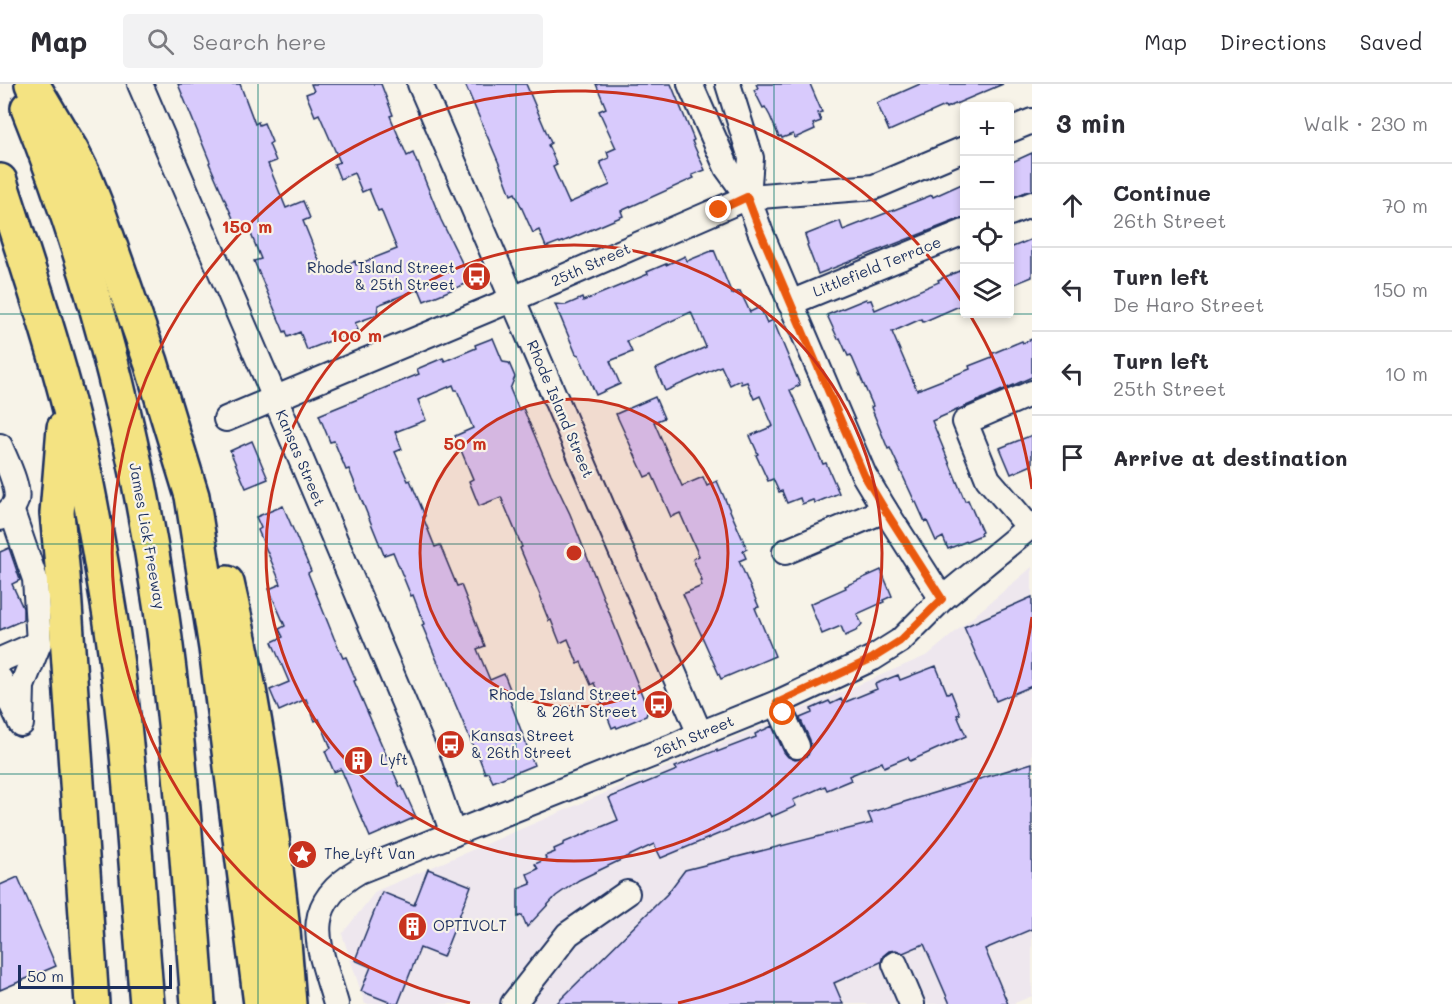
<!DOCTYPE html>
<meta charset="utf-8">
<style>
:root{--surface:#fff;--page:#f2f2f3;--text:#2b2b33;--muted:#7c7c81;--line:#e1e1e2}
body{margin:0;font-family:Mali,sans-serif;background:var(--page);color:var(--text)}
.controls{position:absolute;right:18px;top:18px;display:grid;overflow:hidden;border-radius:6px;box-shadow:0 3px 9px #0003}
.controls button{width:54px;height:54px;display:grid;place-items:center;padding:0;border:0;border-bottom:2px solid var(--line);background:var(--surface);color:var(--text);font:30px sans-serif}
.scale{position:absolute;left:18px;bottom:15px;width:154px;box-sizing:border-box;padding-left:6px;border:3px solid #1b2f5e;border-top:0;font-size:16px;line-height:21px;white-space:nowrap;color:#1b2f5e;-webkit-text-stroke:4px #f7f3e8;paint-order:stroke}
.stop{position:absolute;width:18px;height:18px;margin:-14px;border:4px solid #ea580c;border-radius:50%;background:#fff}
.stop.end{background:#ea580c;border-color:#fff;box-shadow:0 2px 6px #0008}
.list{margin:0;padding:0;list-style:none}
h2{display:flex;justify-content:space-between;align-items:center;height:78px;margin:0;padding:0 24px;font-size:26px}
h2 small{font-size:20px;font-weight:400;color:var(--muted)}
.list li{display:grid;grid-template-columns:39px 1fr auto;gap:18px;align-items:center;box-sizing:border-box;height:84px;padding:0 24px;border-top:2px solid var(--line)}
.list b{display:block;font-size:22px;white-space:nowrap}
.list p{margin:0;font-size:20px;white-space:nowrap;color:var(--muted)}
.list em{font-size:20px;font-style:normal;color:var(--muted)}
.icon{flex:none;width:33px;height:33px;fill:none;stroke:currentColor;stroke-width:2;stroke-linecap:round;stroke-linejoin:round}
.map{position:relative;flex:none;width:1032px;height:920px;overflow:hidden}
header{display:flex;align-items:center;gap:36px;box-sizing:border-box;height:84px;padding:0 30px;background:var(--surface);border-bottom:2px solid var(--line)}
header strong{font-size:28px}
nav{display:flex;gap:33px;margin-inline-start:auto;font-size:21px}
.search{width:420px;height:54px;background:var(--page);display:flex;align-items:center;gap:15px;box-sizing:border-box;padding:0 21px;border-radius:6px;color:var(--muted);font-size:22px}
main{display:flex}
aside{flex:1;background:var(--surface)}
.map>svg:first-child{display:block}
</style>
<header>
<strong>Map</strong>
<div class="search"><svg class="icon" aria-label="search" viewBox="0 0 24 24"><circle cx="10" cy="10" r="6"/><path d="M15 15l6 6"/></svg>Search here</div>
<nav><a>Map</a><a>Directions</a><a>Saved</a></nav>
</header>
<main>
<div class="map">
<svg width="1032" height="920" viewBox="0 0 1032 920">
<rect width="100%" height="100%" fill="#f7f3e8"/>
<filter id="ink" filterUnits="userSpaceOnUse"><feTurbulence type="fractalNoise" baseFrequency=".0167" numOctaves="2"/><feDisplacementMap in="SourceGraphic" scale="12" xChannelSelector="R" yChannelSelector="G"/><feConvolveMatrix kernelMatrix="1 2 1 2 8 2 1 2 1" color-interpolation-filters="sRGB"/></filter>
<g filter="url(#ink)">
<path fill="#eee7ee" d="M 1032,483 L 1032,912 L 1012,920 L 365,920 L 342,850 L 376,807 L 928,571 Z"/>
<g fill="#d8cafc" stroke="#1b2f5e" stroke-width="1.5">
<path d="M 178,0 L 240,0 L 255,40 L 258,38 L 259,41 L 264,39 L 272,58 L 269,60 L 276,77 L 268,80 L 286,124 L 303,117 L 310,134 L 303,137 L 324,189 L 355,177 L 356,181 L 397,165 L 381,126 L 378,127 L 369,105 L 362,108 L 354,89 L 340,95 L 334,80 L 340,78 L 319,30 L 315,32 L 306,10 L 314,7 L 311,0 L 381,0 L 393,31 L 390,32 L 407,72 L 413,69 L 417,79 L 418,79 L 441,136 L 469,193 L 467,195 L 468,199 L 424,217 L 419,205 L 378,221 L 377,231 L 355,239 L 358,246 L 307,266 L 300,248 L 288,253 L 286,247 L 284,248 L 254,177 L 261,175 L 247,140 L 238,143 L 237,138 L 235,139 L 209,79 L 210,78 Z"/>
<path d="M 465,0 L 526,0 L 551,59 L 548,61 L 557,81 L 553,83 L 569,119 L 610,101 L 600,78 L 609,74 L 607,68 L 616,64 L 599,27 L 606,24 L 596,0 L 671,0 L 694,56 L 692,57 L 705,86 L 692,91 L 694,94 L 621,127 L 623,132 L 560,159 L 559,158 L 546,163 L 539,146 L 533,149 L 515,109 L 511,111 L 500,82 Z"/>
<path d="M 756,0 L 810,0 L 822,28 L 818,29 L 821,37 L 813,40 L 815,45 L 795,54 L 793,50 L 782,54 L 781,52 L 779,53 L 770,32 L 765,23 L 763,24 L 754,6 L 758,4 Z"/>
<path d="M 920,0 L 1003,0 L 946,24 L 945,22 L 889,47 L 877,19 Z"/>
<path d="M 1032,69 L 1032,106 L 1010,114 L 1010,79 Z"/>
<path d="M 964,99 L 964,134 L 959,135 L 818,190 L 807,161 L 808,160 L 805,151 L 840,137 L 843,146 L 932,111 L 933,113 Z"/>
<path d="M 1032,155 L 1032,193 L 1010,202 L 1010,164 Z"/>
<path d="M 714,166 L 732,210 L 740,207 L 750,228 L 760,223 L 767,239 L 773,236 L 800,301 L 790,306 L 823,380 L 826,379 L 839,409 L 815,419 L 813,416 L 802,420 L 800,414 L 787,419 L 782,407 L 779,408 L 773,395 L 768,397 L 756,371 L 758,370 L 750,352 L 773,342 L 760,312 L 754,315 L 747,298 L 741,300 L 740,296 L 730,301 L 721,282 L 665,307 L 656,285 L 706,263 L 691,228 L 627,257 L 632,268 L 610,277 L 620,300 L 596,311 L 579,271 L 576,270 L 555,220 L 566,221 L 582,214 L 583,217 L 648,190 L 647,188 L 666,180 L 666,181 L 685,172 L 687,177 Z"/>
<path d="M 964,185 L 964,220 L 923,238 L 921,235 L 892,248 L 917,306 L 970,285 L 969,282 L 992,273 L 991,270 L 1022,257 L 1023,259 L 1032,255 L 1032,293 L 932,337 L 965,417 L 968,416 L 982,448 L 980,449 L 981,451 L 948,465 L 943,453 L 936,457 L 927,437 L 925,438 L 916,418 L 915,418 L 890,364 L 888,365 L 871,323 L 873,322 L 851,271 L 848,272 L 840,254 L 838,255 L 827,231 L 866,215 L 867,217 L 871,216 L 875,226 L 939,198 L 938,196 Z"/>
<path d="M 493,254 L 503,278 L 509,279 L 515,293 L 510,305 L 519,326 L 523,324 L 551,390 L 570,430 L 648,626 L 646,632 L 617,644 L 616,642 L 612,644 L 594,599 L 591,601 L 581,578 L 578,580 L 568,555 L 560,559 L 551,536 L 549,537 L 541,517 L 542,516 L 520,464 L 522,463 L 501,413 L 479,422 L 469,397 L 473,395 L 455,352 L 473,344 L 457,306 L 455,306 L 453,301 L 418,316 L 426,336 L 395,348 L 402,365 L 395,368 L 408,397 L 410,396 L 425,432 L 423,433 L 435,463 L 440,461 L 457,502 L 461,501 L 485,562 L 477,565 L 490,596 L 504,590 L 510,605 L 506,606 L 534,681 L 493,698 L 488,688 L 485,689 L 477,668 L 476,669 L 422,541 L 424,540 L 413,511 L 411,512 L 393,468 L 384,471 L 349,385 L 346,386 L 334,357 L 330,358 L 319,331 L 419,290 L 417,285 L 443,274 L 445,277 L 476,264 L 475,261 Z"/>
<path d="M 655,313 L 664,334 L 654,338 L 682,402 L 703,393 L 707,402 L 717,397 L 747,465 L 743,467 L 746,474 L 739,477 L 759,523 L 755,524 L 775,572 L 721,595 L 683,510 L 702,502 L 700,497 L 702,497 L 693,475 L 699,472 L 680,429 L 671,433 L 652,390 L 645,393 L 616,330 Z"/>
<path d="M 1032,351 L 1032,381 L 1011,390 L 1000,364 Z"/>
<path d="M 252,357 L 268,395 L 246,404 L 230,367 Z"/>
<path d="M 283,422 L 311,487 L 308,489 L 334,554 L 343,574 L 346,573 L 356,596 L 354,597 L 400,703 L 402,702 L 416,733 L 370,753 L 341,685 L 334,688 L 325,667 L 331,664 L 319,635 L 315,637 L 306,615 L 279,627 L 270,606 L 289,598 L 272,558 L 283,553 L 279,545 L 285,542 L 269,505 L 281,500 L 258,446 L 261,444 L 256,433 Z"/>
<path d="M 9,464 L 20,496 L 12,500 L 23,524 L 23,536 L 0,546 L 0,468 Z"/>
<path d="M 881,486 L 892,512 L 883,516 L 884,518 L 857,530 L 862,540 L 856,547 L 845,552 L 841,542 L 822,550 L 810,520 L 846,504 L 845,502 Z"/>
<path d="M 1032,513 L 1032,602 L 996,617 L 964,543 Z"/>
<path d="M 936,582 L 947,609 L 951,608 L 960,630 L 957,631 L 966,652 L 910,677 L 908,673 L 884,683 L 882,678 L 849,692 L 851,696 L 827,706 L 825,702 L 793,716 L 796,722 L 771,733 L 769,729 L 661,774 L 654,760 L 579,796 L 556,812 L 527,843 L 522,831 L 518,833 L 518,805 L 531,800 L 527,790 L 538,785 L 535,780 L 546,775 L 545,772 L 555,768 L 554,765 L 563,761 L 563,759 L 618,736 L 609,714 L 677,686 L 675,683 L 717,666 L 717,668 L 756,653 L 755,650 L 772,642 L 784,668 L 788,673 L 795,676 L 802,675 L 808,671 L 811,663 L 810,656 L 800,634 L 812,629 L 811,625 L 829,617 L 831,620 L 841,615 L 843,619 L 877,605 L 875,600 L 898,591 L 900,596 Z"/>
<path d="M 1032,679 L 1032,845 L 985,865 L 1008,920 L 950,920 L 924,860 L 903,869 L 896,866 L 889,867 L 883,872 L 881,878 L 834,899 L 843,920 L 556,920 L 667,810 L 685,786 L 872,739 L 868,729 Z"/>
<path d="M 428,785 L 471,802 L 443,873 L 420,864 L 398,920 L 394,920 L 361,907 L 371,883 L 355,876 L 382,808 L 414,821 Z"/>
<path d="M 18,793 L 56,882 L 0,906 L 0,801 Z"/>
</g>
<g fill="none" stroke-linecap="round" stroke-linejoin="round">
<defs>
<g id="minor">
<path d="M 140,0 L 275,314 L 426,671 L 453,750"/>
<path d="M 420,0 L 700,650"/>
<path d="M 690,0 L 727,84 L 748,113 L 760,147 L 864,391 L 885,426 L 942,515"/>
<path d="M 728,0 L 751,74 L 748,113"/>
<path d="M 1010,46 L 1032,37"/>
<path d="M 1010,129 L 1032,120"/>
<path d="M 790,219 L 964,148"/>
<path d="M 226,335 L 513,215 L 748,113 L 874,103 L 964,65"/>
<path d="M 0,362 C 5,375 20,403 16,417 C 14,424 6,430 0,434"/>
<path d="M 1029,443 L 988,395 L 965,338 L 1032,309"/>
<path d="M 785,468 L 885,426"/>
<path d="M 0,576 L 39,559"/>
<path d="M 0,595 L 21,640 L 22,602 L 39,559 L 35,495 L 11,425"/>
<path d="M 777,619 L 797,662"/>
<path d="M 895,880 L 912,920"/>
<path d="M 336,920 C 320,864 297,823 359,787 L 674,662 L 700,650 L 777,619 L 873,574 L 900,557 L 942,515 L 1032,441"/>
<path d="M 513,920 L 568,850 L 627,809"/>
</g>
<g id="highway">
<path d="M 32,0 L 71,66 L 85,94 L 97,124 L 151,278 L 192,412 L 216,564 L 261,920"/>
<path d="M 28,24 C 92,183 136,356 161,526 C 180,656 188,789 198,920"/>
<path d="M 0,97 C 23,169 48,241 67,314 C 86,385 98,459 110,532 C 130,660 136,791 147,920"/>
<path d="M 64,344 L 57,429 L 63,492 L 92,920"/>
<path d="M 227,499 C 250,598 266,700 278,801 C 283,841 286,880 289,920"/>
</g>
</defs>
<use href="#minor" stroke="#1b2f5e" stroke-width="28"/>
<use href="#highway" stroke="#1b2f5e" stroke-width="38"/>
<use href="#minor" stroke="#f7f3e8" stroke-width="24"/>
<use href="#highway" stroke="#f4e382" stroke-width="33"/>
</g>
</g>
<g fill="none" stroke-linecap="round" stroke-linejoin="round" filter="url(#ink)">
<path stroke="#ea580c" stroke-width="8" d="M 719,126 L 747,113 L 760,147 L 864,391 L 885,426 L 942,515 L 900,557 L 873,574 L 777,619 L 783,629"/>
</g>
<path fill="none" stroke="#0f766e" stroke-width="1.5" stroke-opacity="0.55" d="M 258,0 L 258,920M 516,0 L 516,920M 774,0 L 774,920M 0,230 L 1032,230M 0,460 L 1032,460M 0,690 L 1032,690"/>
<circle cx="574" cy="469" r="154" fill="#c8321e" fill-opacity=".12"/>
<g fill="none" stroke="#c8321e" stroke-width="3">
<circle cx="574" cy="469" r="154"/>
<circle cx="574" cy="469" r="308"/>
<path d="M1032 533A462 462 0 0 1 678 919M470 919A462 462 0 1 1 964 221M970 231A462 462 0 0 1 1032 405"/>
</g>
<defs>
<symbol id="bus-disc" viewBox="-11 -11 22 22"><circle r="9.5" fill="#c8321e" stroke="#f7f3e8"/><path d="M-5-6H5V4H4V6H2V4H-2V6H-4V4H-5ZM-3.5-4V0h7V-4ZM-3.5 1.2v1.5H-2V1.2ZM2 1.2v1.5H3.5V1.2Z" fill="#fff"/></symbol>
<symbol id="building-disc" viewBox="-11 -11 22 22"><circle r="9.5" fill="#c8321e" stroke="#f7f3e8"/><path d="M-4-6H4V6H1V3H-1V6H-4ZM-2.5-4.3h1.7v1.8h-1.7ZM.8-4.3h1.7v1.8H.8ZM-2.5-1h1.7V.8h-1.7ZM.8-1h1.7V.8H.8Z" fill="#fff"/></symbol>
<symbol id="sight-disc" viewBox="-11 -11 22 22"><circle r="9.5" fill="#c8321e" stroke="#f7f3e8"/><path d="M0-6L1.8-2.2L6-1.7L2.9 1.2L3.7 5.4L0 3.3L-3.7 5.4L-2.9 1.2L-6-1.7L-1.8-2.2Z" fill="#fff"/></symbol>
</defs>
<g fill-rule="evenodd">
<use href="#bus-disc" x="460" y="176" width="33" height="33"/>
<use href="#bus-disc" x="642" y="604" width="33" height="33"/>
<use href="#bus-disc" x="434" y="644" width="33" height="33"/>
<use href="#building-disc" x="342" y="660" width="33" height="33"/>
<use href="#sight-disc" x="286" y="754" width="33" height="33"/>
<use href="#building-disc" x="396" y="826" width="33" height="33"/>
</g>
<g text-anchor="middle" stroke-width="4.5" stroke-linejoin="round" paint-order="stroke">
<g font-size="15" fill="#1b2f5e" stroke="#f7f3e8">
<text transform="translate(591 181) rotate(-24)" y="5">25th Street</text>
<text transform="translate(877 183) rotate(-22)" y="5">Littlefield Terrace</text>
<text transform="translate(560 325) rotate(67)" y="5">Rhode Island Street</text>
<text transform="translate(300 374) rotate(67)" y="5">Kansas Street</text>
<text transform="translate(147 452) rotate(80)" y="5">James Lick Freeway</text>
<text transform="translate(694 653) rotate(-23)" y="5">26th Street</text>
</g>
<g font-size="15" fill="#1b2f5e" stroke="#f7f3e8" text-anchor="start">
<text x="455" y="189" text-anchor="end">Rhode Island Street<tspan x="455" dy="17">&amp; 25th Street</tspan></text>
<text x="637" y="616" text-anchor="end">Rhode Island Street<tspan x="637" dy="17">&amp; 26th Street</tspan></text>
<text x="471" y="657">Kansas Street<tspan x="471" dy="17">&amp; 26th Street</tspan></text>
<text x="380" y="681">Lyft</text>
<text x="324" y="775">The Lyft Van</text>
<text x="433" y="847">OPTIVOLT</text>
</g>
</g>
<circle cx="574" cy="469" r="9" fill="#c8321e" stroke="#f7f3e8" stroke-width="3"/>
<g font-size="18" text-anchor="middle" font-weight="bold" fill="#c8321e" stroke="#f7f3e8" stroke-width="4.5" stroke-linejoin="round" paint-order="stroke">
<text x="247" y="149">150 m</text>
<text x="356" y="258">100 m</text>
<text x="465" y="366">50 m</text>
</g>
</svg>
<div class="controls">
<button>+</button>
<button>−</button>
<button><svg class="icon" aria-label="locate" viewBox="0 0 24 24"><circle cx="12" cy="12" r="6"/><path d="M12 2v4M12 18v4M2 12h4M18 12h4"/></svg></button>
<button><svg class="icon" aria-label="layers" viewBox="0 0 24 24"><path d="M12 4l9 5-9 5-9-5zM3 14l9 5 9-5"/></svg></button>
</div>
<div class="scale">50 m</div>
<div class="stop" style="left:783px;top:629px"></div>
<div class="stop end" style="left:719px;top:126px"></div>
</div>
<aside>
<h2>3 min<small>Walk · 230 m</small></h2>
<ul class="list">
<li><svg class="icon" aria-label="ahead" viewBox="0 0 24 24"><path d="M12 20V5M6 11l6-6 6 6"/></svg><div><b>Continue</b><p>26th Street</p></div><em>70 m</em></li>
<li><svg class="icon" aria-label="left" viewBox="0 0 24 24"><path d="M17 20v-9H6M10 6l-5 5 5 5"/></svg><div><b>Turn left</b><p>De Haro Street</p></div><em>150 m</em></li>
<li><svg class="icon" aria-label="left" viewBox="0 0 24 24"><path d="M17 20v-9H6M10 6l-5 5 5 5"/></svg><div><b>Turn left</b><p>25th Street</p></div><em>10 m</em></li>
<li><svg class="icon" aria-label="arrive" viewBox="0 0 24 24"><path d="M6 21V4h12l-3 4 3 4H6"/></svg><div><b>Arrive at destination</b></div></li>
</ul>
</aside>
</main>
